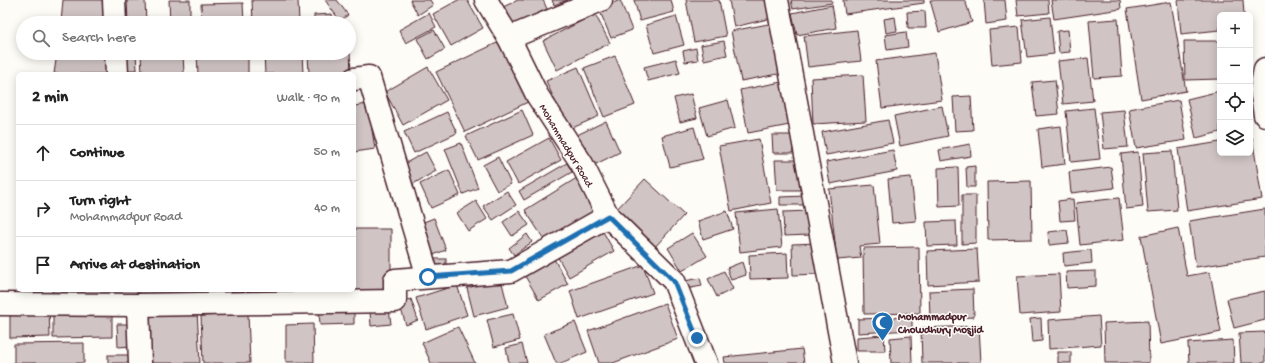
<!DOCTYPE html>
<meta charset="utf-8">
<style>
:root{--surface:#fff;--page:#f2f2f2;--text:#222;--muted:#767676;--line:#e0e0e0}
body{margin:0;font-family:"Gochi Hand",sans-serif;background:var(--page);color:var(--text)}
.controls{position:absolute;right:12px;top:12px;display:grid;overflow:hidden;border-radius:6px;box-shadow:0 2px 10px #0003}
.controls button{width:36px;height:36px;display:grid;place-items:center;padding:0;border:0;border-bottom:1px solid var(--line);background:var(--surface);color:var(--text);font:20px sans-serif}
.stop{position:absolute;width:12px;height:12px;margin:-9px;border:3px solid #1f6fb2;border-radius:50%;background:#fff}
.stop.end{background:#1f6fb2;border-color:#fff;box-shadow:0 1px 4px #0008}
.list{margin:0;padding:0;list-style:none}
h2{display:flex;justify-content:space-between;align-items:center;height:52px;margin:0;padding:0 16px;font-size:17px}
h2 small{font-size:13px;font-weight:400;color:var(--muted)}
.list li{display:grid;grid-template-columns:26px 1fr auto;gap:12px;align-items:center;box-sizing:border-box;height:56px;padding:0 16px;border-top:1px solid var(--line)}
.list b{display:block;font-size:15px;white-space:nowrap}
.list p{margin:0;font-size:13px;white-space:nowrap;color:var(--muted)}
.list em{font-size:13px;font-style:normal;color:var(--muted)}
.icon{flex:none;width:22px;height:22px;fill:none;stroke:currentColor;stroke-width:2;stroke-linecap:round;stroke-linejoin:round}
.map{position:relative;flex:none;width:1265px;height:363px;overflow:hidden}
.search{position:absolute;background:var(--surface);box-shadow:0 2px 10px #0003;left:16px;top:16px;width:340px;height:44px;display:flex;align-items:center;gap:10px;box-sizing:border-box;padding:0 14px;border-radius:22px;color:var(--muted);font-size:15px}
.panel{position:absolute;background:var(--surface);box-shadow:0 2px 10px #0003;left:16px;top:72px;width:340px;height:220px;border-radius:6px}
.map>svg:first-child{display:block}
</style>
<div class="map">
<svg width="1265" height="363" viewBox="0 0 1265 363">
<rect width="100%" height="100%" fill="#fdfcf7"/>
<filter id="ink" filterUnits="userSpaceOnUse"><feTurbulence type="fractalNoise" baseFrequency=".025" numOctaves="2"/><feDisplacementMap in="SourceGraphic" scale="8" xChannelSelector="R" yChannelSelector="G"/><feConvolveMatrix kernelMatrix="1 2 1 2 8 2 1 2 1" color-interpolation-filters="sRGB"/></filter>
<g filter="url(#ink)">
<g fill="#d0c5c4" stroke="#4a1f2b">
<path d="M 63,0 L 107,0 L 108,23 L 61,23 Z"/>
<path d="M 127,0 L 145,0 L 146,23 L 128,23 Z"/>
<path d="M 169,0 L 190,0 L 190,23 L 170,23 Z"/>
<path d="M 252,0 L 298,0 L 299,23 L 253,23 Z"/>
<path d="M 325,0 L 337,0 L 348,15 L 340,21 Z"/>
<path d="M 410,0 L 430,0 L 433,5 L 418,15 Z"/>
<path d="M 458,0 L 467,0 L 483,28 L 451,46 L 433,14 Z"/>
<path d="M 518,0 L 543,0 L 547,9 L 509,27 L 501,8 Z"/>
<path d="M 552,0 L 568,0 L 554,5 Z"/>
<path d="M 620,0 L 632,30 L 611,38 L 599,9 Z"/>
<path d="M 634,0 L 671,0 L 674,12 L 640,21 Z"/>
<path d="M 686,0 L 719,0 L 726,36 L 694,42 Z"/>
<path d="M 729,0 L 772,0 L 776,17 L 734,27 Z"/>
<path d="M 791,0 L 832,0 L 832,3 L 793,9 Z"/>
<path d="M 843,0 L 924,0 L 924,3 L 845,14 Z"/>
<path d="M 930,0 L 965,0 L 972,22 L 939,32 Z"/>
<path d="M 984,0 L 1005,0 L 1007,21 L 986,24 Z"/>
<path d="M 1016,0 L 1048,0 L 1049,13 L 1018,16 Z"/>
<path d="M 1051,0 L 1120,0 L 1121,9 L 1054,19 Z"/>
<path d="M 1178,0 L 1243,0 L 1244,15 L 1220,15 L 1220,30 L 1181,34 Z"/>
<path d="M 1171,2 L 1186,91 L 1141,99 L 1127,9 Z"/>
<path d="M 243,3 L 244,23 L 202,23 L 201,4 Z"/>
<path d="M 832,5 L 836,28 L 797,35 L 792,13 Z"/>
<path d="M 925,11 L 926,28 L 908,28 L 907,12 Z"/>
<path d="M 429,13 L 436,27 L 406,43 L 399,30 Z"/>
<path d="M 332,14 L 333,23 L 314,23 L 314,15 Z"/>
<path d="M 595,14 L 610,43 L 557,70 L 543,41 Z"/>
<path d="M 676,16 L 684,45 L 654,53 L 646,25 Z"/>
<path d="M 895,17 L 897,31 L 886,33 L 884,19 Z"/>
<path d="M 1050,17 L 1054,54 L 1027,57 L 1022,20 Z"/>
<path d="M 1118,19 L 1122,76 L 1094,78 L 1089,21 Z"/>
<path d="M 774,23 L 783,73 L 741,81 L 731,31 Z"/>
<path d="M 1019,27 L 1022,62 L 992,65 L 989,30 Z"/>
<path d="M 349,30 L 351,73 L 309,74 L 308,53 L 349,53 Z"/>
<path d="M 434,30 L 445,49 L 428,59 L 417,39 Z"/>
<path d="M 857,30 L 861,61 L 808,67 L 804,36 Z"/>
<path d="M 1068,30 L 1070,52 L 1059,53 L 1057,31 Z"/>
<path d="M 906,32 L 908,47 L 887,50 L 885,35 Z"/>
<path d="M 724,41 L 727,55 L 704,60 L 701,45 Z"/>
<path d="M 1184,41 L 1220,41 L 1220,79 L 1185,80 Z"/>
<path d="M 499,42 L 528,102 L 465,132 L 436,72 Z"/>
<path d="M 696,48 L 698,60 L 685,62 L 683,51 Z"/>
<path d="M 57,53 L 110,53 L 111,74 L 54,74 Z"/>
<path d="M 121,53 L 136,53 L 137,70 L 122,70 Z"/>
<path d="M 141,53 L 183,53 L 184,74 L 142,74 Z"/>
<path d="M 197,53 L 248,53 L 248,74 L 198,74 Z"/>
<path d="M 264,53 L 302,53 L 303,74 L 265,74 Z"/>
<path d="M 935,53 L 942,100 L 882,108 L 876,61 Z"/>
<path d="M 615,56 L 635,105 L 604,117 L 584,68 Z"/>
<path d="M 1088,58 L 1093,101 L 1063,104 L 1058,61 Z"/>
<path d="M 676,59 L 680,73 L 648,81 L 644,67 Z"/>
<path d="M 428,67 L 447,100 L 403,125 L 385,92 Z"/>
<path d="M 578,67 L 599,116 L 568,130 L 546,81 Z"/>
<path d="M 863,75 L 866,121 L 813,124 L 811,78 Z"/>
<path d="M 792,80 L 800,123 L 748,133 L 740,90 Z"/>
<path d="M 1055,80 L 1059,114 L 1036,116 L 1032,82 Z"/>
<path d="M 1220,91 L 1220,132 L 1196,138 L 1187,99 Z"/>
<path d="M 691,94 L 697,118 L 680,122 L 674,98 Z"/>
<path d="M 971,96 L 973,130 L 955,131 L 953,97 Z"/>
<path d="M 728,100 L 735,128 L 707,136 L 699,108 Z"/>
<path d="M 1179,100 L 1186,140 L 1136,148 L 1129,109 Z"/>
<path d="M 368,104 L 375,149 L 354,152 L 354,106 Z"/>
<path d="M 942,106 L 948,136 L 900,146 L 894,116 Z"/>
<path d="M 1094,108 L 1100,159 L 1071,162 L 1066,111 Z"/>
<path d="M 522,110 L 533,135 L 478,160 L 466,136 Z"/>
<path d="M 1124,110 L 1128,147 L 1104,149 L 1100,112 Z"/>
<path d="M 447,112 L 457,133 L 414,153 L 404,132 Z"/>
<path d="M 888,120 L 893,143 L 826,155 L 822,132 Z"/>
<path d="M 606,121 L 620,152 L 592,166 L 577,135 Z"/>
<path d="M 1061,126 L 1065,164 L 1042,167 L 1038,129 Z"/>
<path d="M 694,127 L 703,159 L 670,167 L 662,136 Z"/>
<path d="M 772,135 L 792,135 L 793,153 L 773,153 Z"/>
<path d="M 1252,137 L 1262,199 L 1187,211 L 1178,149 L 1220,142 L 1220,153 L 1250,153 L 1250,138 Z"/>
<path d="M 549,138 L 561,160 L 518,184 L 506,162 Z"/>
<path d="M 759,139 L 771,203 L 731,211 L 719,146 Z"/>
<path d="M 461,143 L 478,188 L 463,194 L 445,149 Z"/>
<path d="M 970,144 L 971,156 L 941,161 L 939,150 Z"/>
<path d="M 893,150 L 897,171 L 830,184 L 826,162 Z"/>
<path d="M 1172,151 L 1177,210 L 1148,212 L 1143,153 Z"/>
<path d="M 426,152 L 436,171 L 413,184 L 402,165 Z"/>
<path d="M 1138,152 L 1143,207 L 1126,209 L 1121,154 Z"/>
<path d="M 498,157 L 511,184 L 497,191 L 483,165 Z"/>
<path d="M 775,160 L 799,160 L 800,190 L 777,190 Z"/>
<path d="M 567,163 L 572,172 L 524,200 L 519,191 Z"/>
<path d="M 975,166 L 975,187 L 967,187 L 966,167 Z"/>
<path d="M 958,167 L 959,206 L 939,207 L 938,168 Z"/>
<path d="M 1111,167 L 1114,188 L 1071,193 L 1069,172 Z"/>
<path d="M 449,170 L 460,195 L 431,208 L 420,184 Z"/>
<path d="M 580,176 L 601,210 L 547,244 L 525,210 Z"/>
<path d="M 911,177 L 916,221 L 892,223 L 888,179 Z"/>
<path d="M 645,179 L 684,215 L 654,248 L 614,212 Z"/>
<path d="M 1031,181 L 1032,239 L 988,240 L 987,182 Z"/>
<path d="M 874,185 L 880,244 L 859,246 L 861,258 L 837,260 L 829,189 Z"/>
<path d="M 507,191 L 516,205 L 493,220 L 483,206 Z"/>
<path d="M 962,195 L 976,195 L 976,243 L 962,244 Z"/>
<path d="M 806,196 L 806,205 L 780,205 L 780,197 Z"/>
<path d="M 1119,198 L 1124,240 L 1080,245 L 1076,203 Z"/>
<path d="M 1073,199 L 1075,220 L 1060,221 L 1058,201 Z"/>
<path d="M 476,201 L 487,219 L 468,231 L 457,213 Z"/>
<path d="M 778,209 L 782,247 L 740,252 L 736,213 Z"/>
<path d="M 1265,209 L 1265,257 L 1196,267 L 1189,221 Z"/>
<path d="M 519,211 L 529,225 L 512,236 L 503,222 Z"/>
<path d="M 727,211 L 733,229 L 703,239 L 698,221 Z"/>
<path d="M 810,211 L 811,235 L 784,236 L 783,212 Z"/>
<path d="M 434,218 L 446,250 L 428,257 L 416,225 Z"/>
<path d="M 956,221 L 957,245 L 927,246 L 926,222 Z"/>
<path d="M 601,228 L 614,251 L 569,277 L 556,254 Z"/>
<path d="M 1178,228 L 1187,276 L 1210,272 L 1221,332 L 1161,344 L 1141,236 Z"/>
<path d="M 354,229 L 391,229 L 391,293 L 229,293 L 229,290 L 354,290 Z"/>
<path d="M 1067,230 L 1069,243 L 1049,245 L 1048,232 Z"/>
<path d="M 692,233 L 707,256 L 682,271 L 668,248 Z"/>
<path d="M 527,234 L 532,242 L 514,255 L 509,248 Z"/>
<path d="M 817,243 L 819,274 L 793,275 L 792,244 Z"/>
<path d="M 919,247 L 920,313 L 864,314 L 863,248 Z"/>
<path d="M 977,249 L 979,282 L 928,285 L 927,251 Z"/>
<path d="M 1091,250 L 1092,263 L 1064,266 L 1063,253 Z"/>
<path d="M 787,253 L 788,278 L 750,279 L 749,255 Z"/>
<rect x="431" y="259" width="15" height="14"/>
<path d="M 554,259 L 568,284 L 539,300 L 525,276 Z"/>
<path d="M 742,262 L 746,275 L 731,280 L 727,268 Z"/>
<path d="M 643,265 L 653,293 L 579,319 L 570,291 Z"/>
<path d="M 724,271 L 733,289 L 717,297 L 708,279 Z"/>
<path d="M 1096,271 L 1096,286 L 1067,288 L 1066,272 Z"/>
<path d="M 1059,274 L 1061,312 L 1020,315 L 1017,276 Z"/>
<path d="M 700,278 L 702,286 L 680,290 L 679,282 Z"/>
<path d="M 501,279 L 508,307 L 474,316 L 467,288 Z"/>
<path d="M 457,285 L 467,315 L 426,329 L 416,298 Z"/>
<path d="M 973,289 L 974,317 L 930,319 L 929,291 Z"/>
<path d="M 27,290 L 41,290 L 41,300 L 28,301 Z"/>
<path d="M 52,290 L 222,290 L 223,295 L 53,300 Z"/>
<path d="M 1265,291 L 1265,320 L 1234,328 L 1227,299 Z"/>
<path d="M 411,299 L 418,320 L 406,325 L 399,303 Z"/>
<path d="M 665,303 L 678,339 L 613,363 L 599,363 L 588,331 Z"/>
<path d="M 49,308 L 50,337 L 10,338 L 10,309 Z"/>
<path d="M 389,309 L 391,324 L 371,326 L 370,311 Z"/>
<path d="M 354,310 L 354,324 L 320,325 L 319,311 Z"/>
<path d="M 197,311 L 200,363 L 146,363 L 143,313 Z"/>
<path d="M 112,314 L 112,337 L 53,338 L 53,315 Z"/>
<path d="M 248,314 L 250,363 L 203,363 L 201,316 Z"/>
<path d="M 513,314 L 520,340 L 494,347 L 487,320 Z"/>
<path d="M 1099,316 L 1101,345 L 1049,349 L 1048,320 Z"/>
<path d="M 912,317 L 912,330 L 858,333 L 858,319 Z"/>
<path d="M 1041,318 L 1042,341 L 1032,342 L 1030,319 Z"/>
<path d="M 1148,321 L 1149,363 L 1105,363 L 1104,323 Z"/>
<path d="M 575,322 L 587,352 L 561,363 L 556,363 L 544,334 Z"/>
<path d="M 117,324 L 131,324 L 132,346 L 118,347 Z"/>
<path d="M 313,324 L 314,362 L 286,362 L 286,325 Z"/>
<path d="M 979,326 L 981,363 L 922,363 L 921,328 Z"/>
<path d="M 458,327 L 475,363 L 431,363 L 422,343 Z"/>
<path d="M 1265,332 L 1265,363 L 1241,363 L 1239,333 Z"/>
<path d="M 884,335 L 885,351 L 857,351 L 857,337 Z"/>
<path d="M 911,336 L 912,363 L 891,363 L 890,338 Z"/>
<path d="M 1233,340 L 1234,363 L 1189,363 L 1188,343 Z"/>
<path d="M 84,343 L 84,363 L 14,363 L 14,344 Z"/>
<path d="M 522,344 L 527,363 L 509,363 L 506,348 Z"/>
<path d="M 802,349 L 804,363 L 725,363 L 724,357 Z"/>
<rect x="1058" y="352" width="13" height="11"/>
<rect x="108" y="355" width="28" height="8"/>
</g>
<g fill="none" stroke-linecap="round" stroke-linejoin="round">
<defs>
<g id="minor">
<path d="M 114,0 L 115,23"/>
<path d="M 486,0 L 509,38 L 537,95 L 582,164 L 608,216 L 674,281 L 706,363"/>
<path d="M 777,0 L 845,363"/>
<path d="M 509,38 L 601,0"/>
<path d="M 116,53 L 117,74"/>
<path d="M 1265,69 L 1261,90 L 1265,115"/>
<path d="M 354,79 L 369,77 L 428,277"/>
<path d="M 0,304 L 138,305 L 395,301 L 395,280 L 511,271 L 608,216"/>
<path d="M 138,305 L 140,363"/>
</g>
</defs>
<use href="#minor" stroke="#4a1f2b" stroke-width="25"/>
<use href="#minor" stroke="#fdfcf7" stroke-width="22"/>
</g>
</g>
<g fill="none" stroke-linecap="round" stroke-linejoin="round" filter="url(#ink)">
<path stroke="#1f6fb2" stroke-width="5" d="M 428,277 L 511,271 L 608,216 L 674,281 L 697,338"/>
</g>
<defs>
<symbol id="mosque-pin" viewBox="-11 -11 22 30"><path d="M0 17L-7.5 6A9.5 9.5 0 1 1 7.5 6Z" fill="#1f6fb2" stroke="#fdfcf7"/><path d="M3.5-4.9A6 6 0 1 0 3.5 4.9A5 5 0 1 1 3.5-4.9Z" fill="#fff"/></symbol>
</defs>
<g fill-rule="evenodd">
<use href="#mosque-pin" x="870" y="310" width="25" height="34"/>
</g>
<g text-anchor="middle" stroke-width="3" stroke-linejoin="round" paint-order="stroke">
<g font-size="11" fill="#4a1f2b" stroke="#fdfcf7">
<text transform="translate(567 145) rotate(59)" y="4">Mohammadpur Road</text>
</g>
<g font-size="11" font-weight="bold" fill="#4a1f2b" stroke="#fdfcf7" text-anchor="start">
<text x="898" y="320">Mohammadpur<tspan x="898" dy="13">Chowdhury Mosjid</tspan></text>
</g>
</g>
</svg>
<div class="controls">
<button>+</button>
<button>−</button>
<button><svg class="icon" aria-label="locate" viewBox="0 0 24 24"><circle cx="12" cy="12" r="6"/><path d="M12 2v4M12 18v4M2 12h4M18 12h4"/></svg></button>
<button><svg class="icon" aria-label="layers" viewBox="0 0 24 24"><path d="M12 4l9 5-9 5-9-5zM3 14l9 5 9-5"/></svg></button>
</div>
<div class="stop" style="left:428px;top:277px"></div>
<div class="stop end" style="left:697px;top:338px"></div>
<div class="search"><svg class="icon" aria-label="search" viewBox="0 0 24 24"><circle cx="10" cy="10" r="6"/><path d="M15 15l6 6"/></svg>Search here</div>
<section class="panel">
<h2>2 min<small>Walk · 90 m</small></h2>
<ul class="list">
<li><svg class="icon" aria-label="ahead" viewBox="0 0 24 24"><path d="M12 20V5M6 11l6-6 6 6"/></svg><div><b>Continue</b></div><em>50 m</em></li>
<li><svg class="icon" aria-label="right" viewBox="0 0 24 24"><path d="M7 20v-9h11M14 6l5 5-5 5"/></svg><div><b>Turn right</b><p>Mohammadpur Road</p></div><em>40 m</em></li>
<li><svg class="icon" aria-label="arrive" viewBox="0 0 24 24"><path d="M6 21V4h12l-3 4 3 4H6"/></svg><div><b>Arrive at destination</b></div></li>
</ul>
</section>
</div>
